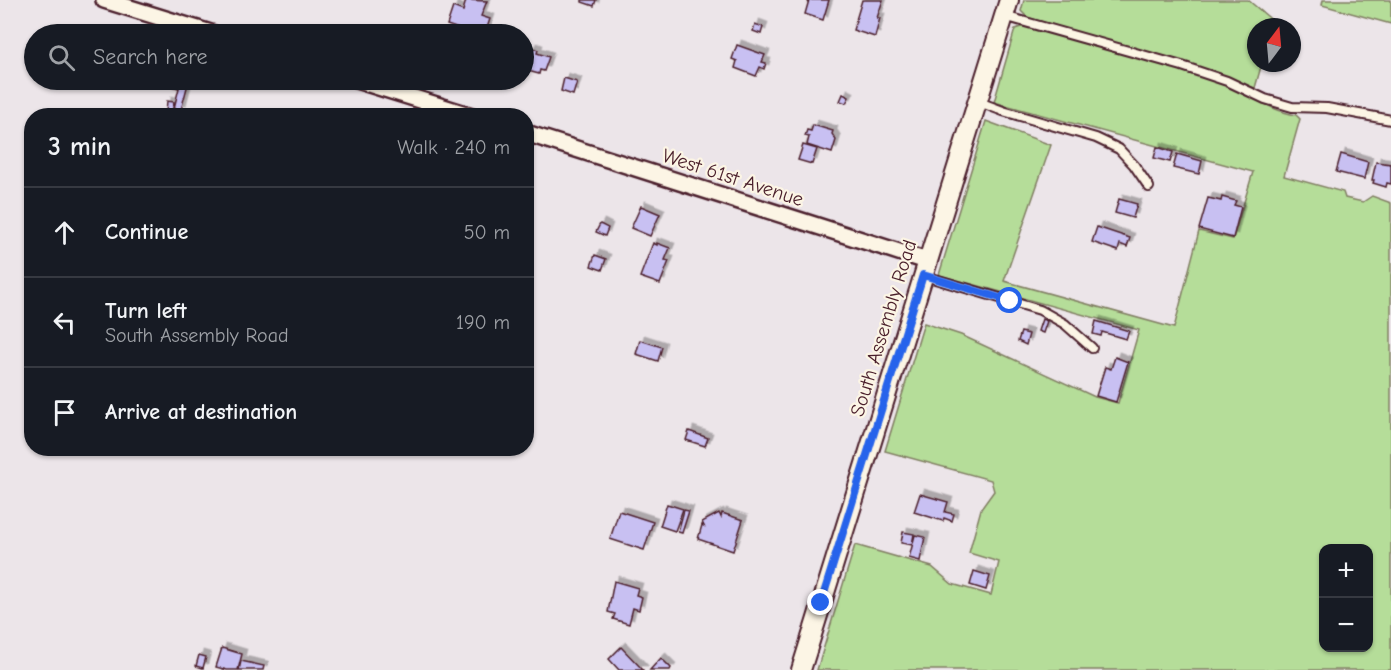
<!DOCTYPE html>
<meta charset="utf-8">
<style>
:root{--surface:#171b24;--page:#20242c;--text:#f1f3f6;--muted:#9ea1a6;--line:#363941}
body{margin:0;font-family:"Comic Neue",sans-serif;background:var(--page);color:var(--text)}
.controls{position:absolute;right:18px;bottom:18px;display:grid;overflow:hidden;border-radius:12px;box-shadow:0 2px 4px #0004}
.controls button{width:54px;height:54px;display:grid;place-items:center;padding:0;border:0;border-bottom:2px solid var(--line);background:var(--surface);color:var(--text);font:30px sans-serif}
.compass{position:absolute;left:1247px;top:18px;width:54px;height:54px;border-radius:50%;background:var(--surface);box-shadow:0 2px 4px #0004;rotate:16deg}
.stop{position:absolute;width:18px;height:18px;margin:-14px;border:4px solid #2563eb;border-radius:50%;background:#fff}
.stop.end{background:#2563eb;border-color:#fff;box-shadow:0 2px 6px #0008}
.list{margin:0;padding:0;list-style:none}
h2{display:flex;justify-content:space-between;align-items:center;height:78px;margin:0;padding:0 24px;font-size:26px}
h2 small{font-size:20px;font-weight:400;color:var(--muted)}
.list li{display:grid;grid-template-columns:39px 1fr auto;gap:18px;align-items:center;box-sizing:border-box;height:90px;padding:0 24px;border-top:2px solid var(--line)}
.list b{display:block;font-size:22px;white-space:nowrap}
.list p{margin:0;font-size:20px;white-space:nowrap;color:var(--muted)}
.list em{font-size:20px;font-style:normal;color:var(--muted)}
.icon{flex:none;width:33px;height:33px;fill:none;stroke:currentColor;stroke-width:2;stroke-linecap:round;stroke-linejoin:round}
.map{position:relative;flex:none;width:1391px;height:670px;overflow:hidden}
.search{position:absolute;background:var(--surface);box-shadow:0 2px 4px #0004;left:24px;top:24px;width:510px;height:66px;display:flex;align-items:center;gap:15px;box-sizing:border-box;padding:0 21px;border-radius:33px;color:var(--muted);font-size:22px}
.panel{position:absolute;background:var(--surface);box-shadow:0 2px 4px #0004;left:24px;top:108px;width:510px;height:348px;border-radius:24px}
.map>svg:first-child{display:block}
</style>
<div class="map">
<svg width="1391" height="670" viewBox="0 0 1391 670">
<defs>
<filter id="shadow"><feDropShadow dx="4.5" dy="-4.5" stdDeviation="0" flood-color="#0004"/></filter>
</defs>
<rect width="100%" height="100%" fill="#ece5e9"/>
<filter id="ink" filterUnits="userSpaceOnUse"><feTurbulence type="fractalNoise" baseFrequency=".0167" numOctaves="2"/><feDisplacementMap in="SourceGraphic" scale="12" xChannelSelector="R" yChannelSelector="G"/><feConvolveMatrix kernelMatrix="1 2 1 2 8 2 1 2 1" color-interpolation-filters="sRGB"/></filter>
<g filter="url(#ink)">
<g fill="#b5dd99" stroke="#807e62" stroke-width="1.5" fill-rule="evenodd">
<path d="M 1024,0 L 1248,0 L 1274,22 L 1273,27 L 1256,27 L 1256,63 L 1262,63 L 1255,88 L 1027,17 L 1021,11 Z"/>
<path d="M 1323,0 L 1391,0 L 1391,24 L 1322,5 Z"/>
<path d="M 1024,26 C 1091,44 1159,60 1224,84 C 1249,93 1270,111 1296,115 L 1300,119 L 1284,176 L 1343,192 L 1345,198 L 1363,202 L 1372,196 L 1391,203 L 1391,670 L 817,670 L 855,545 L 932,567 L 952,584 L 991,595 L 999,562 L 969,553 L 981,509 L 994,491 L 991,480 L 885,451 L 924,323 L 961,335 L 1095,397 L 1118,403 L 1139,330 L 939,275 L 986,121 L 1051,145 L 1004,281 L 1174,328 L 1199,231 L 1233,239 L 1253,172 L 994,102 L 1015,29 ZM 1324,548 L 1368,548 L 1368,648 L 1324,648 Z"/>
</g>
<g fill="#c8c0f2" stroke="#4a1f2b" stroke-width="1.5" filter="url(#shadow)">
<path d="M 466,0 L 487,1 L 481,16 L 490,19 L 485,34 L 474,34 L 447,25 L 453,7 L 463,11 Z"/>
<path d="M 582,0 L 596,0 L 594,6 L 582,2 Z"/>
<path d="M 809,0 L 829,0 L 823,20 L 805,14 Z"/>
<path d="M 862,0 L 883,0 L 877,18 L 880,18 L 875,37 L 853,30 Z"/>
<path d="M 755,24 L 763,27 L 761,34 L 753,31 Z"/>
<path d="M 737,45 L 765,55 L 762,62 L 766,63 L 764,69 L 760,67 L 756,76 L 735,68 L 737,61 L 732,59 Z"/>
<path d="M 533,48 L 538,50 L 537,53 L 549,57 L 544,71 L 540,70 L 539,74 L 528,71 L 530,66 L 524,64 L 528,51 L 531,52 Z"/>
<path d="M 564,78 L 577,82 L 573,95 L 561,91 Z"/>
<path d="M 168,80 L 181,80 L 179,88 L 167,85 Z"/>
<path d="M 181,80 L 189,80 L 181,110 L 174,108 Z"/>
<path d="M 843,94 L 849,97 L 846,103 L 840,101 Z"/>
<path d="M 167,101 L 174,102 L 172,113 L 166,112 Z"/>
<path d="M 813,125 L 833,131 L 832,134 L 836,140 L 832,153 L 807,145 L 809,137 L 805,136 L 807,130 L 811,131 Z"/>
<path d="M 803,145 L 817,149 L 812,164 L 798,160 Z"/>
<path d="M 1157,147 L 1173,152 L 1170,162 L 1154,158 Z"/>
<path d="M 1177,154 L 1202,161 L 1199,174 L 1173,168 Z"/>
<path d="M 1341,154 L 1368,162 L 1364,179 L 1336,172 Z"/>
<path d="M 1376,162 L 1391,164 L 1391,184 L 1387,183 L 1386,187 L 1373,183 L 1374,180 L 1372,180 Z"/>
<path d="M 1222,197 L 1236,201 L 1234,205 L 1241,207 L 1233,238 L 1199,229 L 1208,198 L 1221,201 Z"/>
<path d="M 1119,199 L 1137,204 L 1133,218 L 1115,213 Z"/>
<path d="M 641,206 L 660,214 L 650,236 L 631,228 Z"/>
<path d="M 600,224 L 608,228 L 605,236 L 596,232 Z"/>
<path d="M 1097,227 L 1130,238 L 1127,247 L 1120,244 L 1118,251 L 1092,242 Z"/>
<path d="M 653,243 L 657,245 L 657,243 L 670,248 L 665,260 L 669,261 L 660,284 L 640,277 Z"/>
<path d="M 595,255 L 606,259 L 602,270 L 591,266 Z"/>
<path d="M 1042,319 L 1047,321 L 1043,333 L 1038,331 Z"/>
<path d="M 1096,321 L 1129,331 L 1126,339 L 1102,332 L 1101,336 L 1093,334 Z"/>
<path d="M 1021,332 L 1029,334 L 1026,345 L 1018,341 Z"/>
<path d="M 640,340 L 662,347 L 658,361 L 636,354 Z"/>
<path d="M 1115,357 L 1128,362 L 1116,402 L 1096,396 L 1105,367 L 1111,369 Z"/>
<path d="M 689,431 L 708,438 L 705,446 L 686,440 Z"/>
<path d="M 920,494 L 948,502 L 945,512 L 954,514 L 952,521 L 944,518 L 943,521 L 914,512 Z"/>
<path d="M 667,504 L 683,509 L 675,531 L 660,526 Z"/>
<path d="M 684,510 L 689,511 L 682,533 L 678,532 Z"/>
<path d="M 619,511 L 653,522 L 644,550 L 610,539 Z"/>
<path d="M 719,513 L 721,517 L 722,513 L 743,520 L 733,551 L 698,539 L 702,525 L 704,526 L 702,522 Z"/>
<path d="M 903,532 L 914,534 L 912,545 L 901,543 Z"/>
<path d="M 915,535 L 925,537 L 920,561 L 909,558 Z"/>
<path d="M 974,571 L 990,576 L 986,590 L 970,585 Z"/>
<path d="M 614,581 L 638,588 L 636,595 L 642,597 L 639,610 L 633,608 L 629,624 L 613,619 L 615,614 L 608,612 Z"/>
<path d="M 621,647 L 643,670 L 619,670 L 609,659 Z"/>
<path d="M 222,648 L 242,654 L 238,670 L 227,670 L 216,667 Z"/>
<path d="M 199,655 L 206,657 L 203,668 L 196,666 Z"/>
<path d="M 661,658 L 671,668 L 670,670 L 650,670 Z"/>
<path d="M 241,661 L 264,666 L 263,670 L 239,670 Z"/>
</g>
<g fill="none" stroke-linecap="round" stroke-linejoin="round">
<defs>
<g id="service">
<path d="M 1004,16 L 1182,66 L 1227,81 L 1265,99 L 1292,107 L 1327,108 L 1391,120"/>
<path d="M 979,102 L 1003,111 L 1096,138 L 1119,149 L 1134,165 L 1149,187"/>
<path d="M 925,276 L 1040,310 L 1065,324 L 1092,348"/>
</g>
<g id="minor">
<path d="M 104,0 L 214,34"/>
<path d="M 356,80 L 472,116"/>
<path d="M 526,133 L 927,261"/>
</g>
<path id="tertiary" d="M 801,670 L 1009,0"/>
</defs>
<use href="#service" stroke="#4a1f2b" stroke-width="12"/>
<use href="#minor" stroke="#4a1f2b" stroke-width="20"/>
<use href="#tertiary" stroke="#4a1f2b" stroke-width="22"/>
<use href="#service" stroke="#fcf5e5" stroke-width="8"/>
<use href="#minor" stroke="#fcf5e5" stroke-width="15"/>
<use href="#tertiary" stroke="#fcf5e5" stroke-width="18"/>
</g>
</g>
<g fill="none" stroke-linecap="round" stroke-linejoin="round" filter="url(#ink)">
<path stroke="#2563eb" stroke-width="8" d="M 821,603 L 923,275 L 1010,301"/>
</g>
<g text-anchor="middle" stroke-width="4.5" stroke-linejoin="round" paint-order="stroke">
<g font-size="20" fill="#4a1f2b" stroke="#fcf5e5">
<text transform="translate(733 177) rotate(18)" y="7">West 61st Avenue</text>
<text transform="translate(883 328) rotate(-73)" y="7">South Assembly Road</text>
</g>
</g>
</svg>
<div class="controls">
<button>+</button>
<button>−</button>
</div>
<svg class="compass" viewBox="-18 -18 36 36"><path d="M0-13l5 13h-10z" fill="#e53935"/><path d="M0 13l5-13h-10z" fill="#9ea1a6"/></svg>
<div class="stop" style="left:1010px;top:301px"></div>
<div class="stop end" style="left:821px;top:603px"></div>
<div class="search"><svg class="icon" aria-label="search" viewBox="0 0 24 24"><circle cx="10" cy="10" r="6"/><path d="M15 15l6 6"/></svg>Search here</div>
<section class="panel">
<h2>3 min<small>Walk · 240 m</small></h2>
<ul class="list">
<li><svg class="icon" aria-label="ahead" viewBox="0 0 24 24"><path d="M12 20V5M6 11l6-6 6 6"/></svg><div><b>Continue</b></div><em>50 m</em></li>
<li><svg class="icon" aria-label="left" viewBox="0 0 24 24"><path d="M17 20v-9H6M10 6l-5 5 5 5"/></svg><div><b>Turn left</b><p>South Assembly Road</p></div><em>190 m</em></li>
<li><svg class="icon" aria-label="arrive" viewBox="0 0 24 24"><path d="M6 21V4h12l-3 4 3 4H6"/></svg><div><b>Arrive at destination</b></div></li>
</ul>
</section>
</div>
